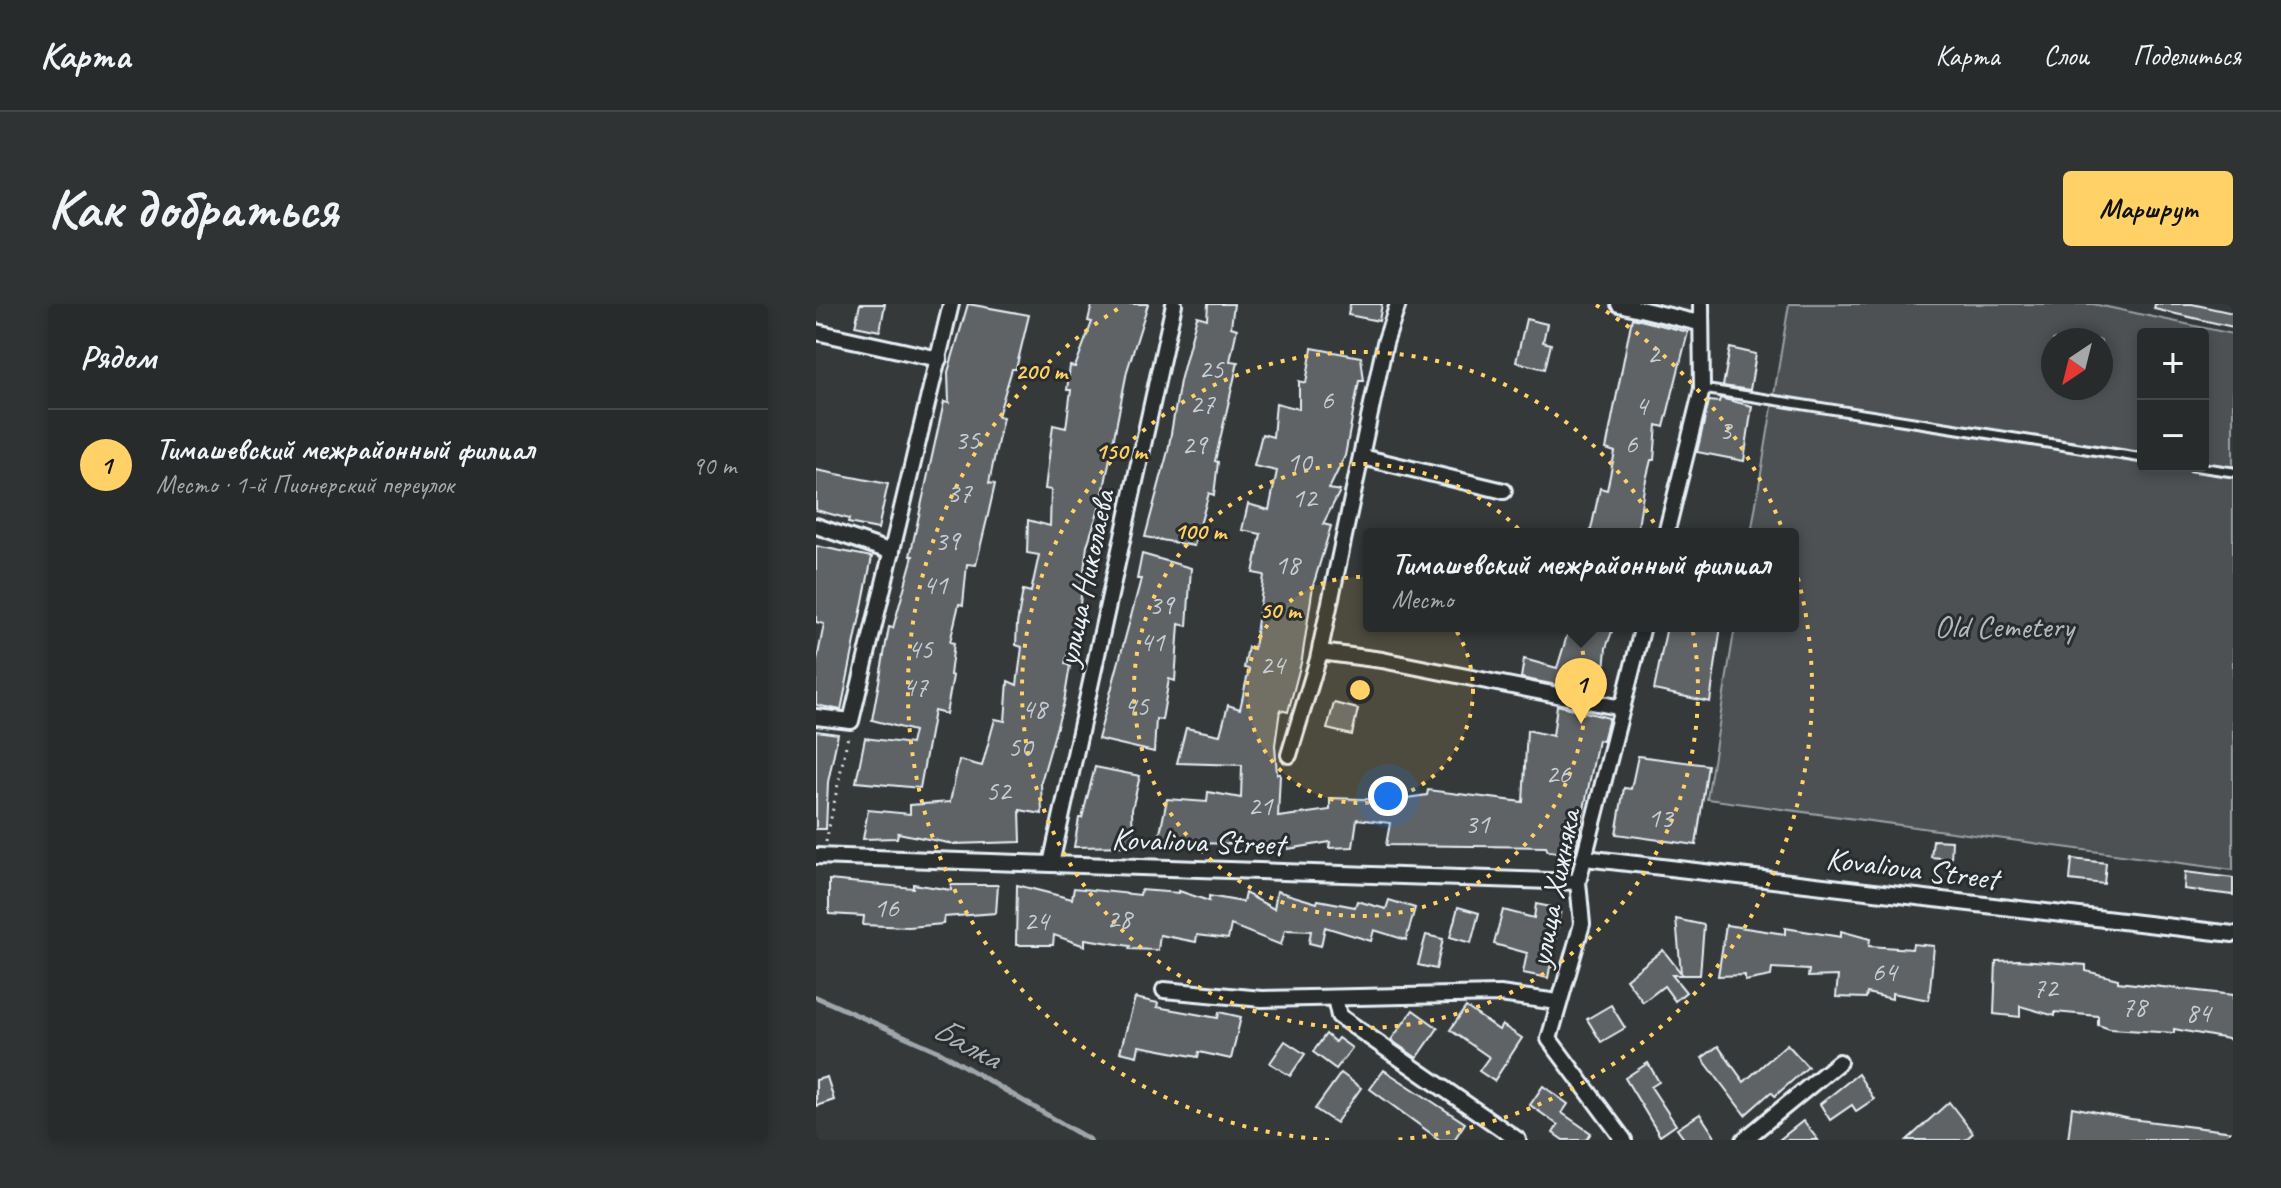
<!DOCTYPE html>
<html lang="ru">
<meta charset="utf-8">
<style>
:root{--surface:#282b2c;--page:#303334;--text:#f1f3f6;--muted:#a5a7a9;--line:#444748;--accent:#ffd166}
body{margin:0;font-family:Caveat,sans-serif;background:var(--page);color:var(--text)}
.controls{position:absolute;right:24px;top:24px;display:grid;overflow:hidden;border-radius:8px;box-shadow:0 4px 12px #0003}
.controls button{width:72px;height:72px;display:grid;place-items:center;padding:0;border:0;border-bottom:2px solid var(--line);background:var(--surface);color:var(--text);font:40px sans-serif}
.compass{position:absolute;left:1225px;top:24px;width:72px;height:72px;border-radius:50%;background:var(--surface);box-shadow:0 4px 12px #0003;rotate:215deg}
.you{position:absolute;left:572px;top:492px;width:28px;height:28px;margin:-20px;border:6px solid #fff;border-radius:50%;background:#1a73e8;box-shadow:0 0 0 12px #1a73e833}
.badge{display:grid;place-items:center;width:52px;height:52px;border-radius:50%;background:var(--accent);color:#111;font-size:26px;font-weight:700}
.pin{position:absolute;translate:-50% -66px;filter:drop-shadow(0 2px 4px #0008)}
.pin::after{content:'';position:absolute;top:42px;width:28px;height:24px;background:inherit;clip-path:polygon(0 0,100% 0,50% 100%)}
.popup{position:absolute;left:547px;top:224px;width:436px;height:104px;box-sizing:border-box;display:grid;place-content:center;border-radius:8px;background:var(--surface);filter:drop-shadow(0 2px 6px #0005);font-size:26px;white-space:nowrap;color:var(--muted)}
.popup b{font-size:30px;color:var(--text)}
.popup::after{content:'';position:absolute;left:50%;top:100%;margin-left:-16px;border:16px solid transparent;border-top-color:var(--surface)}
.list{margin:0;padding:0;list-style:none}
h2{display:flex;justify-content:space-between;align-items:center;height:104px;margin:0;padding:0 32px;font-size:34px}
h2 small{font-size:26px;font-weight:400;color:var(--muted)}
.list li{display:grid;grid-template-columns:52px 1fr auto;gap:24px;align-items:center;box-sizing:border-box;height:112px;padding:0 32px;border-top:2px solid var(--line)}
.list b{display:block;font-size:30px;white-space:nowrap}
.list p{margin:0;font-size:26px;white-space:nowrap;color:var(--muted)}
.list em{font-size:26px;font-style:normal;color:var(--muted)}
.map{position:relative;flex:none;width:1417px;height:836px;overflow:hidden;border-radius:8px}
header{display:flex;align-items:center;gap:48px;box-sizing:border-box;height:112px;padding:0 40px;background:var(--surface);border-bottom:2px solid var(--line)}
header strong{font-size:38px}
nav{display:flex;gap:44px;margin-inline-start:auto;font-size:28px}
.intro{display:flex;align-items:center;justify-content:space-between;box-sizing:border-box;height:192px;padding:0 48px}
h1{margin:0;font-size:56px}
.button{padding:20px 36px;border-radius:8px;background:var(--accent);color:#111;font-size:28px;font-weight:700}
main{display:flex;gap:48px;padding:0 48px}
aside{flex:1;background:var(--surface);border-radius:8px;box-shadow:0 4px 12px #0003}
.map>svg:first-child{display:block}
</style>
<header>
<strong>Карта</strong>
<nav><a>Карта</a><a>Слои</a><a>Поделиться</a></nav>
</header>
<div class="intro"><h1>Как добраться</h1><a class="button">Маршрут</a></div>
<main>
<aside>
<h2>Рядом<small></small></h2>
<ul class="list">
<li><span class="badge">1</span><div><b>Тимашевский межрайонный филиал</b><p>Место · 1-й Пионерский переулок</p></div><em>90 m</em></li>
</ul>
</aside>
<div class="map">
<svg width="1417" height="836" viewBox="0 0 1417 836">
<rect width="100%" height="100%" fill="#35393a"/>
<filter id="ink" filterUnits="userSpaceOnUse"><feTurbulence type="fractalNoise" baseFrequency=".0125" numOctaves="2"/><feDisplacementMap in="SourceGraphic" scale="16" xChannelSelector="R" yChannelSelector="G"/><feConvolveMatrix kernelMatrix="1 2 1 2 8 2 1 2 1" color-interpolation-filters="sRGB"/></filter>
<g filter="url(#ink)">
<path fill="#4d5152" stroke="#9aa1a5" stroke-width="2" fill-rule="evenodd" d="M 973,0 L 1277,0 L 1417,30 L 1417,566 L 891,495 L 919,322 L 977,322 L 977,230 L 935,230 ZM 1327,30 L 1387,30 L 1387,162 L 1327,162 ZM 1237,36 L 1285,36 L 1285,84 L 1237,84 Z"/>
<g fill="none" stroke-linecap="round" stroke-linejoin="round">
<path stroke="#a0a7ac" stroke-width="5" d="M 0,693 L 124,748 L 274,836"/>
</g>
<g fill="#5f6365" stroke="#e8f1f8" stroke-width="2">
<path d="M 44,0 L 69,0 L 64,27 L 39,22 Z"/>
<path d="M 152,0 L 213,11 L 200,65 L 196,65 L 182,112 L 187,113 L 173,179 L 179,180 L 172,211 L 160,261 L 151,260 L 147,301 L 143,300 L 134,338 L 138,339 L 134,371 L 137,372 L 130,410 L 118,407 L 104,484 L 40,478 L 49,434 L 95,440 L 98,427 L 56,416 L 73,323 L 77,324 L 97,252 L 94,252 L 128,98 L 133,99 L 132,68 Z"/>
<path d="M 276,0 L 332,0 L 311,67 L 286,195 L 271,242 L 264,300 L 249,360 L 254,362 L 248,398 L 225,478 L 226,510 L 204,506 L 205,538 L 137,540 L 82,529 L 81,534 L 47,535 L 52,506 L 94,510 L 94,501 L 134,498 L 143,456 L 166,462 L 179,415 L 189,417 L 192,377 L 201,381 L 206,343 L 200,341 L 201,320 L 207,286 L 215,288 L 223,251 L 211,249 L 212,216 L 234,222 L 235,186 L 229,185 L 237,121 L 250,124 L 255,86 L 251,86 L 254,62 L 259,63 L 276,18 L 272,17 Z"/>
<path d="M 392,0 L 418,0 L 415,23 L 421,25 L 414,57 L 422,58 L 399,157 L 402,158 L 398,191 L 393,189 L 378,242 L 329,233 L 352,147 L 364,77 L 381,12 L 391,15 Z"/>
<path d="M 534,0 L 566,0 L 563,17 L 532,11 Z"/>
<path d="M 1339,0 L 1376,0 L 1417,9 L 1417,23 L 1338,5 Z"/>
<path d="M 816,14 L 872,28 L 848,123 L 841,121 L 838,156 L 835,156 L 828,184 L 821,230 L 774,230 L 784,184 L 791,186 L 799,148 L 790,145 Z"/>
<path d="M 710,15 L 731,20 L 727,38 L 735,40 L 729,65 L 700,58 Z"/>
<path d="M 496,44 L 545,53 L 548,77 L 543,77 L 529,152 L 513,185 L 524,187 L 507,220 L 515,222 L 497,282 L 486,355 L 472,408 L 464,406 L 459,441 L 461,470 L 464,470 L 462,513 L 514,506 L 514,494 L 577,496 L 611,491 L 612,486 L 707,498 L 711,426 L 737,432 L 741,401 L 793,414 L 787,437 L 782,436 L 759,550 L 732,547 L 730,543 L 570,541 L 574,519 L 541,515 L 537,543 L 513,544 L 514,538 L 472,545 L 472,540 L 342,539 L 351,495 L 391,498 L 392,488 L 425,494 L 426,461 L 361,459 L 370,424 L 404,431 L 412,401 L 424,405 L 433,365 L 428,364 L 432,343 L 438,345 L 448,271 L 437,269 L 445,230 L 426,226 L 432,200 L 453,206 L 461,167 L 438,162 L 446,130 L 457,133 L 460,99 L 483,105 L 483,77 L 490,79 Z"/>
<path d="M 914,44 L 940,50 L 934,86 L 907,82 Z"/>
<path d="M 904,94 L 936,102 L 928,157 L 881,148 L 893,97 L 903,98 Z"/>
<path d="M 0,166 L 72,180 L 62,225 L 32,219 L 33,215 L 0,206 Z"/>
<path d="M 0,242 L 56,253 L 25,406 L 0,401 L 0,361 L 8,320 L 0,318 Z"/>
<path d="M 326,250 L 375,264 L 371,322 L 363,320 L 359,377 L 353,375 L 346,416 L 340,415 L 338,448 L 282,435 L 325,275 L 321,275 Z"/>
<path d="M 754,322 L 798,322 L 790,344 L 786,390 L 705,374 L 708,355 L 741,364 Z"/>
<path d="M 851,322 L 905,322 L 894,398 L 838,386 Z"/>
<path d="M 518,399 L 542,405 L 536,431 L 511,425 Z"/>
<path d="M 0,427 L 22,430 L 12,478 L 10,525 L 0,525 Z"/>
<path d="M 822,452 L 892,461 L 880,541 L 800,530 L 808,484 L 815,485 Z"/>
<path d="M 279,463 L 324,472 L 316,505 L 317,542 L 258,543 L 263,514 L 266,514 Z"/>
<path d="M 1117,536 L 1136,537 L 1135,555 L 1115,553 Z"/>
<path d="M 1256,555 L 1290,559 L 1288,580 L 1254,576 Z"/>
<path d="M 1369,568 L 1417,574 L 1417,591 L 1368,585 Z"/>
<path d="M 13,576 L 97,584 L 97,580 L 135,586 L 135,581 L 182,581 L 180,609 L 128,613 L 127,620 L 93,623 L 47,621 L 48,612 L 13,610 Z"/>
<path d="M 201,581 L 256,595 L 258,584 L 324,591 L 325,586 L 363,589 L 363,587 L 393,597 L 393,592 L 427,598 L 429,589 L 458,605 L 461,587 L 501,599 L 502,596 L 539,603 L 541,597 L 570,605 L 573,596 L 599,604 L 590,636 L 558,626 L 555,637 L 509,623 L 505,642 L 493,639 L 495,627 L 469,626 L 465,641 L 415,621 L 412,635 L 381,631 L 380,638 L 344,631 L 342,646 L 313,645 L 314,642 L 269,635 L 269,642 L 238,631 L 237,641 L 200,641 Z"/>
<path d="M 720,600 L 745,605 L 732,674 L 707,669 L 711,649 L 678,640 L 687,606 L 718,614 Z"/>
<path d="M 642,603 L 663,609 L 655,639 L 634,633 Z"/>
<path d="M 860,615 L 888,621 L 884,671 L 856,671 L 870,688 L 859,697 L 848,682 L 827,698 L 810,675 L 847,646 L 865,669 Z"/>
<path d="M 910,621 L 969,630 L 969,624 L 1025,633 L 1025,627 L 1054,635 L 1053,642 L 1096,645 L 1097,640 L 1118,642 L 1113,696 L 1076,689 L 1076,695 L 1051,689 L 1050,694 L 1020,693 L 1022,672 L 992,673 L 993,666 L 956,664 L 955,672 L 929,677 L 929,671 L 902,672 Z"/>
<path d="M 610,631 L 627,635 L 620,665 L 602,661 Z"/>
<path d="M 1203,656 L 1270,661 L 1270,667 L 1302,675 L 1302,678 L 1417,691 L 1417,736 L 1358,725 L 1358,729 L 1294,725 L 1282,721 L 1282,712 L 1239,708 L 1239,712 L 1204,702 L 1204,713 L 1178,710 L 1180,657 Z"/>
<path d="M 319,694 L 342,699 L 341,703 L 402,714 L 403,708 L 425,713 L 415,755 L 383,748 L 382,753 L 323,742 L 321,752 L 304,748 Z"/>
<path d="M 795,701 L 809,724 L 785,738 L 771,715 Z"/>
<path d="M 650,703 L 683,726 L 686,721 L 706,734 L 678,777 L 663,767 L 673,753 L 634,726 Z"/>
<path d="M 597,706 L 622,724 L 601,754 L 575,736 Z"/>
<path d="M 510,730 L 519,738 L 522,734 L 536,744 L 520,765 L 497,748 Z"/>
<path d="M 469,737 L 489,750 L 474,772 L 454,759 Z"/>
<path d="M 971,740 L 992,763 L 959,792 L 955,788 L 929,811 L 886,754 L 902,742 L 928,778 Z"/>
<path d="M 832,759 L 843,778 L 835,783 L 860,821 L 844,832 L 809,774 Z"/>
<path d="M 568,766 L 649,819 L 638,836 L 624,836 L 554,785 Z"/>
<path d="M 525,769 L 545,784 L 520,819 L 499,805 Z"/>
<path d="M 1042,770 L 1058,795 L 1040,807 L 1036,801 L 1014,816 L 1004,800 Z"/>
<path d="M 11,773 L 18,796 L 0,802 L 0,776 Z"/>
<path d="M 727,782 L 752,800 L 746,809 L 775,829 L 770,836 L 747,836 L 737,829 L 742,821 L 714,801 Z"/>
<path d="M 1133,798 L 1157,829 L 1149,836 L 1091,836 Z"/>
<path d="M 1256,803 L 1315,815 L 1417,828 L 1417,836 L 1252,836 Z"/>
<path d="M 884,810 L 901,836 L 869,836 L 861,825 Z"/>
<path d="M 987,817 L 1002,836 L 963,836 Z"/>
</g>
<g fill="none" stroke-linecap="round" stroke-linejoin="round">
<defs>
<g id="service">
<path d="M 887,85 L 1327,154"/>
<path d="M 1376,162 L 1417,168"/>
</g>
<g id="minor">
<path d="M 803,0 L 883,19"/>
<path d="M 0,28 L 123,55"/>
<path d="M 546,153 L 688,187"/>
<path d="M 0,222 L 76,248"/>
<path d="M 850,230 L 886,85 L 885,0"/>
<path d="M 504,348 L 566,356 L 806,404"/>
<path d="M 0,413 L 35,417 L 135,0"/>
<path d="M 473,451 L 502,355 L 569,39 L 582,0"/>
<path d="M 0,552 L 762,578"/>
<path d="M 769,554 L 1417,630"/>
<path d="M 235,560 L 358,0"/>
<path d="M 348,686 L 446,695 L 684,690 L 742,698"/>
<path d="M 519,694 L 523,712 L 702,836"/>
<path d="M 808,836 L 733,735 L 766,620 L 762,578 L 827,322"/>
<path d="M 928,836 L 1023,758"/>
</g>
</defs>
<use href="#service" stroke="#e8f1f8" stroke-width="13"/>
<use href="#minor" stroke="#e8f1f8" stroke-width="20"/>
<path stroke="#e8f1f8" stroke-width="3" stroke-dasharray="2 6" stroke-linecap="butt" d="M 10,538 L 32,432"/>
<use href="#service" stroke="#2a2d2e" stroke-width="7"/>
<use href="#minor" stroke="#2a2d2e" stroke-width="14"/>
</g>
</g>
<circle cx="544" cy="386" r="113" fill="#ffd166" fill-opacity=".12"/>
<g fill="none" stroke="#ffd166" stroke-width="4" stroke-dasharray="4 8">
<circle cx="544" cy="386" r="113"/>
<circle cx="544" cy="386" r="226"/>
<circle cx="544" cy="386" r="338"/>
<path d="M513 836A451 451 0 0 1 308 1M780 1A451 451 0 0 1 575 836"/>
</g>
<g text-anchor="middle" stroke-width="6" stroke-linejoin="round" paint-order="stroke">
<g font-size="28" fill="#c6ced3">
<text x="837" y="59">2</text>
<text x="395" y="74">25</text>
<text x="511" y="105">6</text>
<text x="386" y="109">27</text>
<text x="825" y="111">4</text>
<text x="909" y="135">3</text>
<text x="151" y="145">35</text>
<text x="815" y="149">6</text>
<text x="378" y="150">29</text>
<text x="483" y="167">10</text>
<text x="143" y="198">37</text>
<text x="488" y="203">12</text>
<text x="131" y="246">39</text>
<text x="471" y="270">18</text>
<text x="119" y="290">41</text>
<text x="345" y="310">39</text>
<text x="336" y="347">41</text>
<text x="104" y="354">45</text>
<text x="456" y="370">24</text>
<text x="99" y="392">47</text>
<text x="320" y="411">45</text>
<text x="218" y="414">48</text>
<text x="204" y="452">50</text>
<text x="742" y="479">26</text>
<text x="182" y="496">52</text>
<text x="444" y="511">21</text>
<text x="844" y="523">13</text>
<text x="661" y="529">31</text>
<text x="70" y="613">16</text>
<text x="303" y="624">28</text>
<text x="220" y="626">24</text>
<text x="1068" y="677">64</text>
<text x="1229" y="693">72</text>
<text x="1318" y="712">78</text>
<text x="1382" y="718">84</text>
</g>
<g font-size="32" fill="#e8f1f8" stroke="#2a2d2e">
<text transform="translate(269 274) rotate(-78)" y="11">улица Николаева</text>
<text transform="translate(382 537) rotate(2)" y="11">Kovaliova Street</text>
<text transform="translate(1096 564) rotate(7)" y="11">Kovaliova Street</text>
<text transform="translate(738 584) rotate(-79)" y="11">улица Хижняка</text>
</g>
<g font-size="32" fill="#b2b9be" stroke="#2a2d2e">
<text x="1188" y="333">Old Cemetery</text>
</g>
<g font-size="34" font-style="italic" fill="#acb3b8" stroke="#2a2d2e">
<text transform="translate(151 738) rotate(28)" y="12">Балка</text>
</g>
</g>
<circle cx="544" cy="386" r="12" fill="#ffd166" stroke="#2a2d2e" stroke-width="4"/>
<g font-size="24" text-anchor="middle" font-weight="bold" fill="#ffd166" stroke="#2a2d2e" stroke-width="6" stroke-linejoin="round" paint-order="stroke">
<text x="225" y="75">200 m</text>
<text x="305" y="155">150 m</text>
<text x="384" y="235">100 m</text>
<text x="464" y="314">50 m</text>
</g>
</svg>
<div class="controls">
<button>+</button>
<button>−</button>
</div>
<svg class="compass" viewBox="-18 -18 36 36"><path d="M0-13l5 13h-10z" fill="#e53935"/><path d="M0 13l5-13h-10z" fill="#a5a7a9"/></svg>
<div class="you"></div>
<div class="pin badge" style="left:765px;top:420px">1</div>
<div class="popup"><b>Тимашевский межрайонный филиал</b>Место</div>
</div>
</main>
